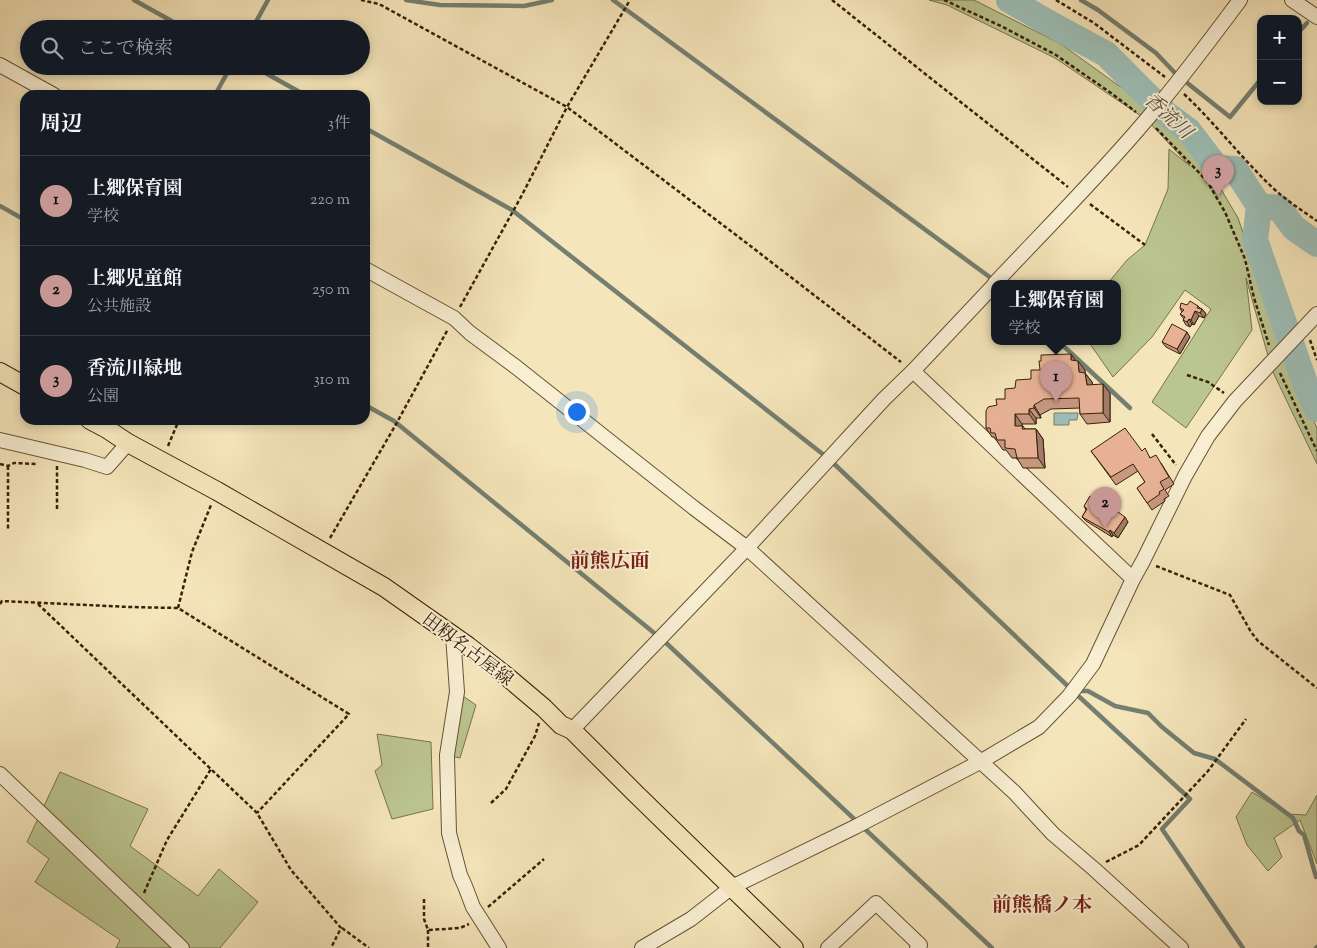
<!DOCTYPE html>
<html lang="ja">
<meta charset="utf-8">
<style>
:root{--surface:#171b24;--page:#20242c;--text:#f1f3f6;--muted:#9ea1a6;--line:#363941;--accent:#c59692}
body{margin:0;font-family:"Sorts Mill Goudy","Noto Serif JP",serif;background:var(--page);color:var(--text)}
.controls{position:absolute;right:15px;top:15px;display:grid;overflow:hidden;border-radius:10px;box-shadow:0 2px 8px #0003}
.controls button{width:45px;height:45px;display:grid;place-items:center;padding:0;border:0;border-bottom:1px solid var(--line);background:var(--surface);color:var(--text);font:25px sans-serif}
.you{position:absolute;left:576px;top:411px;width:18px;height:18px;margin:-12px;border:4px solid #fff;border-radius:50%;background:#1a73e8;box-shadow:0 0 0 8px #1a73e833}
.badge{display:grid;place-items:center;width:32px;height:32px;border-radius:50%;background:var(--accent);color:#111;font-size:16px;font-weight:700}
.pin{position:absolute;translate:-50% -41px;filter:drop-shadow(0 1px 2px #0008)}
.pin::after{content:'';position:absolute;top:26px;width:18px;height:15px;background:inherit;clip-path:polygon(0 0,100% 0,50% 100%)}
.popup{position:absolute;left:991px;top:280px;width:130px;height:65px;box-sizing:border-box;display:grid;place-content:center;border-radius:10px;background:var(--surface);filter:drop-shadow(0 1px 4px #0005);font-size:16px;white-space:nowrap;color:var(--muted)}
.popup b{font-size:19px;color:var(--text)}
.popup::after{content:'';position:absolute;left:50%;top:100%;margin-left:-10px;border:10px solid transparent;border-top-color:var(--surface)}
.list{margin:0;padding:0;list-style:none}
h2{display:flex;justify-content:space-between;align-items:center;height:65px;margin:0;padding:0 20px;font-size:21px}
h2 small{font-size:16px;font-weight:400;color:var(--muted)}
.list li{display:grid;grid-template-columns:32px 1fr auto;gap:15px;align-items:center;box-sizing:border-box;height:90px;padding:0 20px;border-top:1px solid var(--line)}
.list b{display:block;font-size:19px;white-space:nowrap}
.list p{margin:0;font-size:16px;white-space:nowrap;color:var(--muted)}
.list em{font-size:16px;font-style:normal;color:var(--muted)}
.icon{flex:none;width:28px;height:28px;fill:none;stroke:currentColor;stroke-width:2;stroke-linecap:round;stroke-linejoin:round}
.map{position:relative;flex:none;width:1317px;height:948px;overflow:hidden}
.search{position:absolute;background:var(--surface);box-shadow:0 2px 8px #0003;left:20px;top:20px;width:350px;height:55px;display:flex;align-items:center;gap:12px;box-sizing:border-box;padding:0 18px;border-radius:28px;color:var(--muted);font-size:19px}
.panel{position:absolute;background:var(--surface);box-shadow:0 2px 8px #0003;left:20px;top:90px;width:350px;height:335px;border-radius:15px}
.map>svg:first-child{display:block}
</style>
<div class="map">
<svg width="1317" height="948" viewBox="0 0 1317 948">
<rect width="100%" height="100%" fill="#f5e5ba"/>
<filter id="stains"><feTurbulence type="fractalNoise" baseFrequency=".004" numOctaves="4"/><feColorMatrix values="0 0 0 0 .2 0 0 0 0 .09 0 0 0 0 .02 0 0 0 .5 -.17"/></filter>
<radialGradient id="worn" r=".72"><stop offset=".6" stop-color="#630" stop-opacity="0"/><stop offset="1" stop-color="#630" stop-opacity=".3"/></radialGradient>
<g fill="#bbc590" stroke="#79734c">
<path d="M 929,0 L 974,0 L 1061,44 L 1147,106 L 1203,161 L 1212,174 L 1238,218 L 1286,359 L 1317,428 L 1317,464 L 1272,370 L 1246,278 L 1252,330 L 1186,428 L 1152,402 L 1211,309 L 1185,290 L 1152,337 L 1113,377 L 1088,341 L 1117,341 L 1117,283 L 1108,283 L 1127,260 L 1145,245 L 1168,189 L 1169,149 L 1190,166 L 1147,120 L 1055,58 L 947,5 Z"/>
<path d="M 457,692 L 476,705 L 460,758 L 447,755 Z"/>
<path d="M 377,734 L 431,742 L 433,809 L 392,819 L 375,771 L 382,765 Z"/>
<path d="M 60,772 L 148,809 L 130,846 L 198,896 L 219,869 L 258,902 L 220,948 L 116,948 L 120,940 L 35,882 L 49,859 L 27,842 Z"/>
<path d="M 1252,792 L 1288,814 L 1306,815 L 1317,795 L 1317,864 L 1300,820 L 1274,838 L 1282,857 L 1268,871 L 1247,845 L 1236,817 Z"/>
</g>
<path fill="#9dbeb6" stroke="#747f71" d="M 1054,413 L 1078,413 L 1077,420 L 1069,420 L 1069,425 L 1054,425 Z"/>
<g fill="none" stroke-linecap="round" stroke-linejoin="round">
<g stroke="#747f71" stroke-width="4.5">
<path d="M 134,0 L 186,29"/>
<path d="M 406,0 L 440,5 L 524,6 L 552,0"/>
<path d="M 613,0 L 995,281"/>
<path d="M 1081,0 L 1098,10 L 1156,53 L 1175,73"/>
<path d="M 252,29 L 268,0"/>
<path d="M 1298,33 L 1307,23"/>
<path d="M 253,66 L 305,95"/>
<path d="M 1186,82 L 1230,117 L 1261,79"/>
<path d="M 215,95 L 231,66"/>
<path d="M 365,128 L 512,210 L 829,459 L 1073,691 L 1190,799 L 1162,829 L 1243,948"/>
<path d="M 0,206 L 25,220"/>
<path d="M 1058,341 L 1130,408"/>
<path d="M 365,405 L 394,421 L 664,641 L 992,948"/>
<path d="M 1076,691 L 1088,691 L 1115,706 L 1148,713 L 1162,727 L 1194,753 L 1215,759 L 1293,818 L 1299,831 L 1304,835 L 1316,877"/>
<path d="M 1316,948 L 1317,947"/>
</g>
<g stroke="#9dbeb6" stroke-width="26">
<path d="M 1009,0 L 1056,27 L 1106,54 L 1166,114 L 1189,131 L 1217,168 L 1235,169 L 1259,206 L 1255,240 L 1305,383 L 1317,409"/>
<path d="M 1259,206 L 1279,208 L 1294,228 L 1317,244"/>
</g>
<defs>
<g id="minor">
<path d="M 1292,0 L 1317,17"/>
<path d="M 0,65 L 54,95"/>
<path d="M 365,269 L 454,318 L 470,333 L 516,367 L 694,508 L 747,548 L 1014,792 L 1053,834 L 1094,869 L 1181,948"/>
<path d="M 995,283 C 1046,229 1099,176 1147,119 C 1180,81 1210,40 1240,0"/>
<path d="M 913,371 L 1133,579"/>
<path d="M 0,440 L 85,460 L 107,467 L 128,443"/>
<path d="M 453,635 L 457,692 L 447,755 L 449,833 L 460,875 L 465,886 L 473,907 L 499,948"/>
<path d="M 572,730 L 747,548 L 884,399 L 913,371 L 995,284"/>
<path d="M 0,774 L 182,948"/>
<path d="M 732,887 L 855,827 L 980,762 L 1039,727 L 1069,696 L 1093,664 L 1133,579 L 1143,561 L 1185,476 L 1208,436 L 1235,401 L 1317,314"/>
<path d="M 642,948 L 691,919 L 732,887 L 738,884"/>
<path d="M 828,948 L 876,903 L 920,945 L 917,948"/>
</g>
<g id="major">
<path d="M 0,372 L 25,386"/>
<path d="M 90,420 L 107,429 L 128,443 L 217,491 L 384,587 L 468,646 L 505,675 L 544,708 L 561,725 L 572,730 L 635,793 L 794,948"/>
</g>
</defs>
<use href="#minor" stroke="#665235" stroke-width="16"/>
<use href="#major" stroke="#372109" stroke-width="20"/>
<g stroke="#372109" stroke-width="2.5" stroke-dasharray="4 2.5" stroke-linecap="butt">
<path d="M 361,0 L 379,4 L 567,107 L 740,238 L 901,362"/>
<path d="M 832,0 L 1068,187"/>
<path d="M 944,0 L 1001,26 L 1056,55 L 1111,93 L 1136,112"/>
<path d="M 1056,0 L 1094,23 L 1165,77"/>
<path d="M 1184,94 C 1216,124 1242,159 1274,189 C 1287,201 1303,211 1317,221"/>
<path d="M 1156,128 L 1186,159 L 1207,181 L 1225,212 L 1245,259 L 1254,298 L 1269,345"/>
<path d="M 1090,204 L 1145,245"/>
<path d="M 460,307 L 522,195 L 567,107 L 630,0"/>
<path d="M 1310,340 L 1317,360"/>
<path d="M 1280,373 L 1317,451"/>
<path d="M 1187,375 L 1208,382 L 1224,393"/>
<path d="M 1152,434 L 1176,465"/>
<path d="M 168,446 L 179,420"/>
<path d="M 0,464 L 8,466 L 14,463 L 38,464"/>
<path d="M 8,466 L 8,529"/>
<path d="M 57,466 L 57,511"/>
<path d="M 330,538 L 395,426 L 448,329"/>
<path d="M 1156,566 L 1230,595 L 1251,632 L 1258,641 L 1317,688"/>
<path d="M 0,604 L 2,601 L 129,607 L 178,608 L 349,714 L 257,813"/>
<path d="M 38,604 L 257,813 L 291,870 L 341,928 L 331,948"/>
<path d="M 178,608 L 192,552 L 211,505"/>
<path d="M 491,803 L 506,789 L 535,736 L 539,723"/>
<path d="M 1106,862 L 1139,845 L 1208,771 L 1246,719"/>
<path d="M 144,893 L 167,840 L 211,769"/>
<path d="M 424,899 L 424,919 L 428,930 L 460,928 L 469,924"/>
<path d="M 488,907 L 544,859"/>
<path d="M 342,928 L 369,948"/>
<path d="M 428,930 L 428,948"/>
</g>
<use href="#minor" stroke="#f8eed2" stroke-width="14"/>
<use href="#major" stroke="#f5e5ba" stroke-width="18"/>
</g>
<g fill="#c79880" stroke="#372109">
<path d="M 1198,306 L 1200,308 L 1202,309 L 1206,314 L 1204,318 L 1199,316 L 1194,325 L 1192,324 L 1190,327 L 1186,325 L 1183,320 L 1184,319 L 1180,314 L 1182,312 L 1180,308 Z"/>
<path d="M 1190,337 L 1180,354 L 1166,347 L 1162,342 Z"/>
<path d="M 1075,360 L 1085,370 L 1085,373 L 1092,382 L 1093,385 L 1110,393 L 1110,422 L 1087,424 L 1080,414 L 1080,408 L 1051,409 L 1040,415 L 1041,418 L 1036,418 L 1036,424 L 1022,424 L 1022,426 L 1023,426 L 1025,429 L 1036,429 L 1043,439 L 1045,468 L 1023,468 L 1017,458 L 1012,458 L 1006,450 L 1003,450 L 994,437 L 992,437 L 986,428 L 997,405 L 1005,399 L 1015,388 L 1031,379 L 1040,370 Z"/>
<path d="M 1091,451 L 1142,451 L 1151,458 L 1161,463 L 1174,484 L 1165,490 L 1169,496 L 1164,499 L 1165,501 L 1152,510 L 1137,488 L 1145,482 L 1138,471 L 1116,485 Z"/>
<path d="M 1084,506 L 1128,522 L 1118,538 L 1113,535 L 1112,537 L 1086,521 L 1082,517 L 1086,510 Z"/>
</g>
<g fill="#a27c68" stroke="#372109">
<path d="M 1202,309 L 1206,314 L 1204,318 L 1200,313 Z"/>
<path d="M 1195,311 L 1199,316 L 1194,325 L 1191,320 Z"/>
<path d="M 1189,319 L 1192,324 L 1190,327 L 1187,322 Z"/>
<path d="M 1187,332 L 1190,337 L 1180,354 L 1177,349 Z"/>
<path d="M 1071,354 L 1077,363 L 1071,360 Z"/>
<path d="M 1078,361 L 1085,370 L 1086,382 L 1079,372 Z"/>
<path d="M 1085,373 L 1092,382 L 1094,395 L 1087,385 Z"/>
<path d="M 1103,384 L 1110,393 L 1110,422 L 1103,413 Z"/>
<path d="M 1034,405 L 1040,415 L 1041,418 L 1034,408 Z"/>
<path d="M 1029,409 L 1036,418 L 1036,424 L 1029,414 Z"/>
<path d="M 1015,414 L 1022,424 L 1022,436 L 1015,426 Z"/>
<path d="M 1036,429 L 1043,439 L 1045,468 L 1038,458 Z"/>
<path d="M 1125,517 L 1128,522 L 1118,538 L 1114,533 Z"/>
<path d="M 1110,530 L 1113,535 L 1112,537 L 1109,532 Z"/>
</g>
<g fill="#e7b195" stroke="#372109">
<path d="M 1190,301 L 1198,306 L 1197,308 L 1202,309 L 1200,313 L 1195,311 L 1191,320 L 1189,319 L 1187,322 L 1183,320 L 1185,317 L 1180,314 L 1184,310 L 1180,308 L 1181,303 L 1187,305 Z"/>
<path d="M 1172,324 L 1187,332 L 1177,349 L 1162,342 Z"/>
<path d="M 1071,354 L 1071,360 L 1078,361 L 1079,372 L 1085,373 L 1087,385 L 1103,384 L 1103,413 L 1080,414 L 1079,398 L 1044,399 L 1034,405 L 1034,408 L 1029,409 L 1029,414 L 1015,414 L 1015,426 L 1023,426 L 1022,429 L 1036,429 L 1038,458 L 1017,458 L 1015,449 L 1005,448 L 1005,440 L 997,440 L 995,433 L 991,433 L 990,428 L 986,428 L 986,411 L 988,407 L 997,405 L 996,399 L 1005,399 L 1005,389 L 1015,388 L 1016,380 L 1031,379 L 1031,370 L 1040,370 L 1039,361 L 1041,361 L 1041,355 Z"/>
<path d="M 1125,428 L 1142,451 L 1145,448 L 1150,458 L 1156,455 L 1169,477 L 1160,482 L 1164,489 L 1159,492 L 1160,494 L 1147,503 L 1137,488 L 1145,482 L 1133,464 L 1111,477 L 1091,451 Z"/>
<path d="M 1090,496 L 1107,507 L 1108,505 L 1125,517 L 1114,533 L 1110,530 L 1109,532 L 1082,517 L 1087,509 L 1084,506 Z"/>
</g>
<g text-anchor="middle" stroke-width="4" stroke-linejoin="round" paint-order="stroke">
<g font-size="18" fill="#372109" stroke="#f8eed2">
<text transform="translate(468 649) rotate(37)" y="6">田籾名古屋線</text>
</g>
<g font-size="19" font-style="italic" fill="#56503d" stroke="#f8eed2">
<text transform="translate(1169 115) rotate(43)" y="7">香流川</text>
</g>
<g font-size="20" font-weight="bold" fill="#7a1f14" stroke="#f8eed2">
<text x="610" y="567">前熊広面</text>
<text x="1042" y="911">前熊橋ノ本</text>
</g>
</g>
<rect width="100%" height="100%" filter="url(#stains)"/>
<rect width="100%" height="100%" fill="url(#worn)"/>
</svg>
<div class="controls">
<button>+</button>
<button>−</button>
</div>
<div class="you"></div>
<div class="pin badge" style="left:1056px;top:402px">1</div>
<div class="popup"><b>上郷保育園</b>学校</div>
<div class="pin badge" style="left:1105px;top:528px">2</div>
<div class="pin badge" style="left:1218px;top:196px">3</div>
<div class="search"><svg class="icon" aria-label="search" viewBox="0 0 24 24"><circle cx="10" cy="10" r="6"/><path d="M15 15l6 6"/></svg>ここで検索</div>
<section class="panel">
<h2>周辺<small>3件</small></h2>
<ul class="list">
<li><span class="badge">1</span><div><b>上郷保育園</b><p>学校</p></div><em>220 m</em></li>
<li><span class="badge">2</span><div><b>上郷児童館</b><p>公共施設</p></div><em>250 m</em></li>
<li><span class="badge">3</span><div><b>香流川緑地</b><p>公園</p></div><em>310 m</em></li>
</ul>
</section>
</div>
